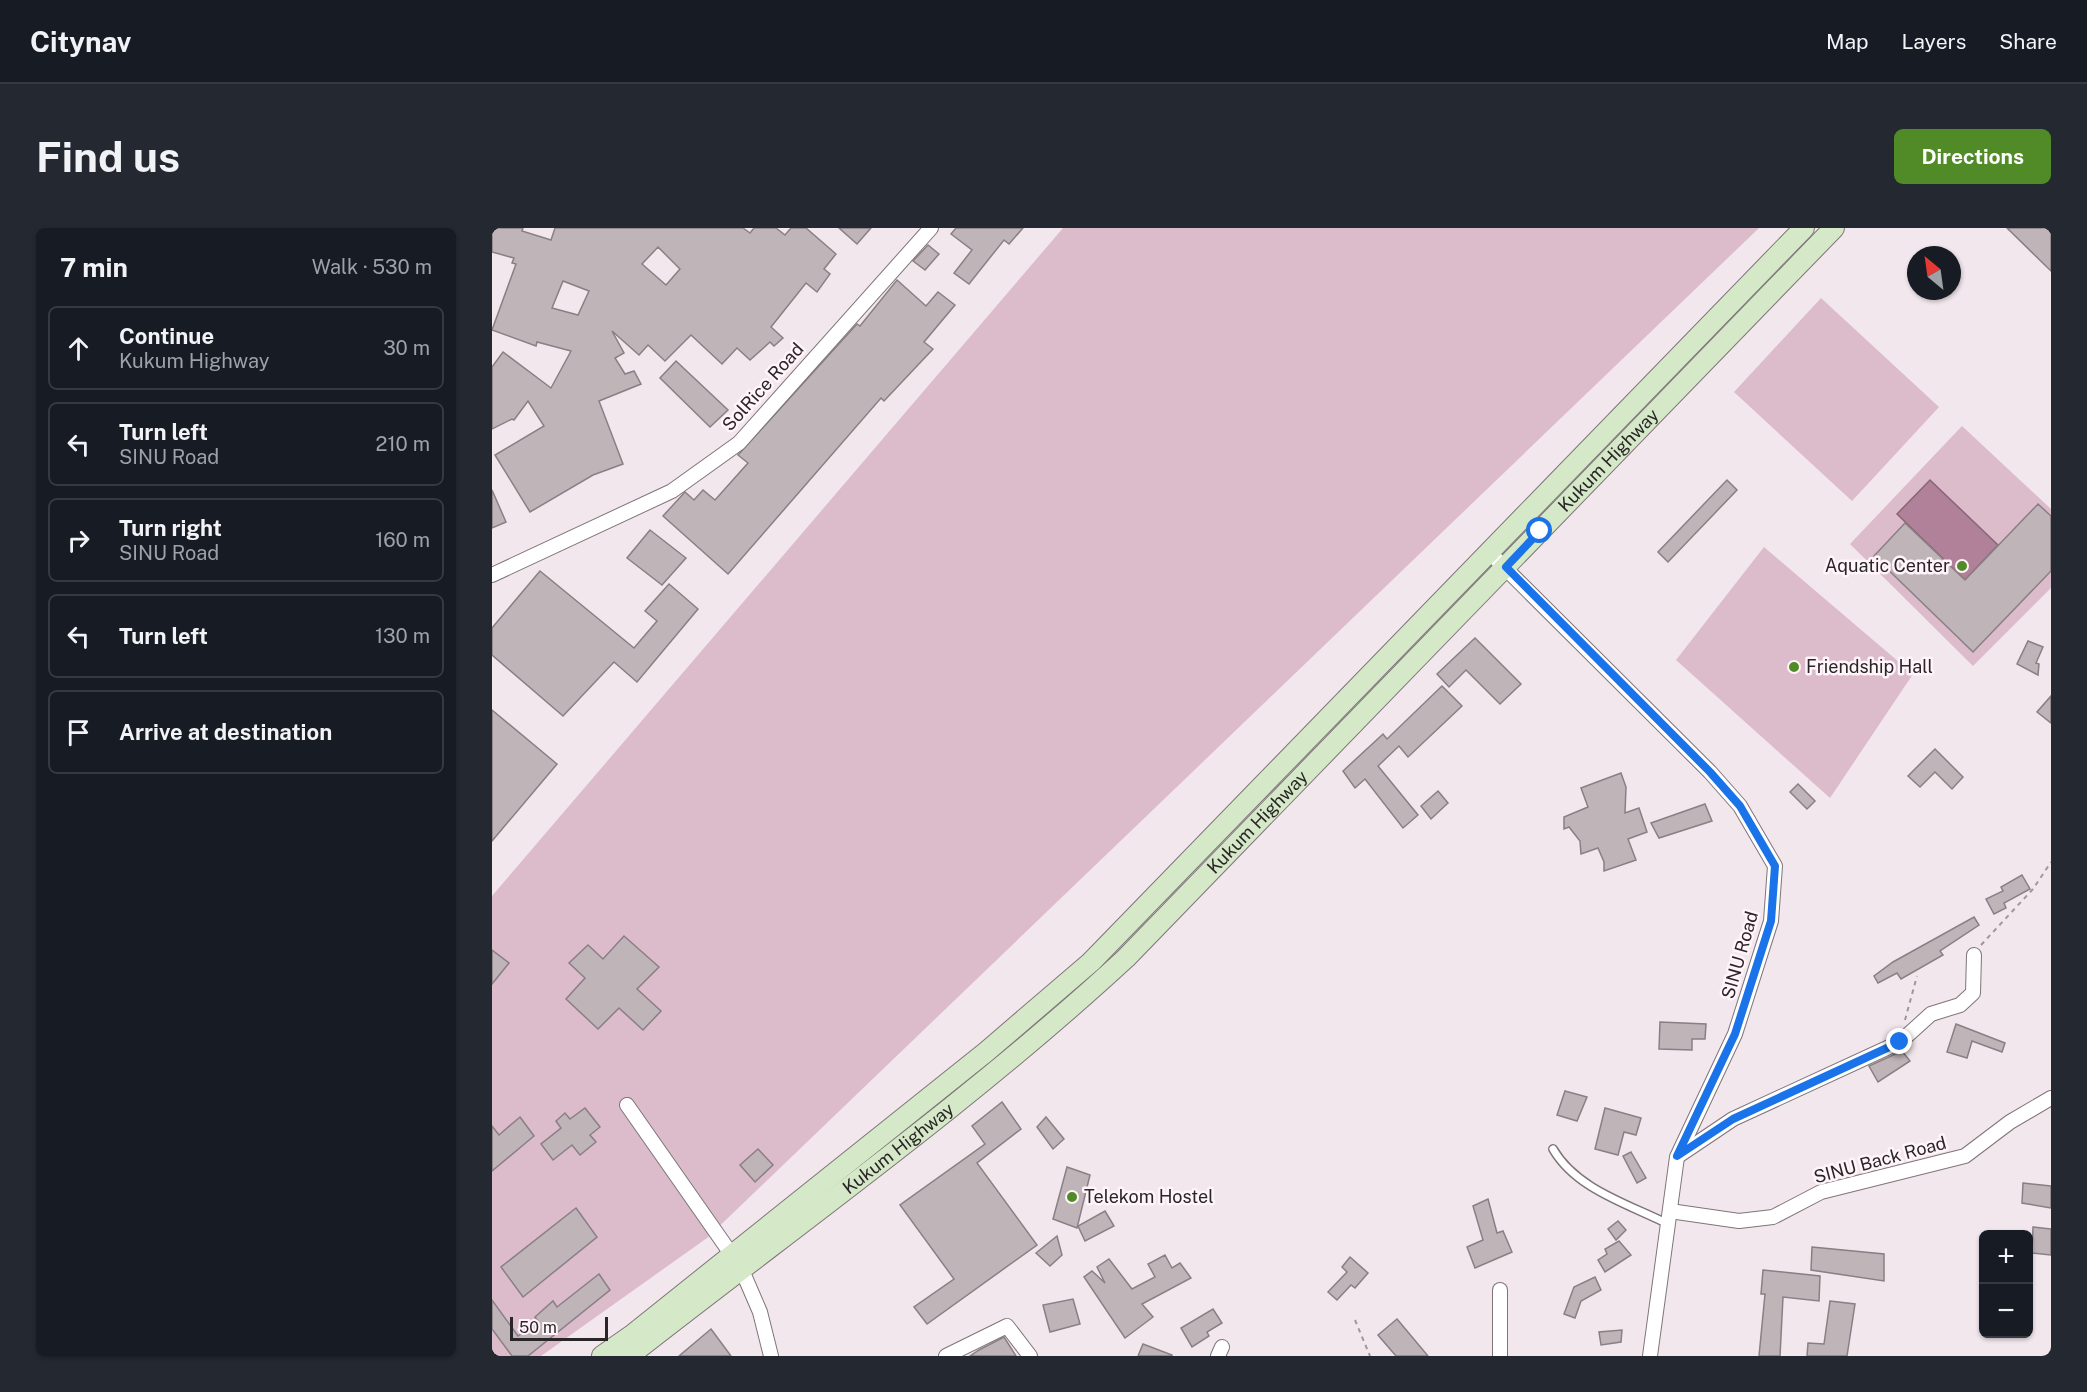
<!DOCTYPE html>
<meta charset="utf-8">
<style>
:root{--surface:#171b24;--page:#242831;--text:#f1f3f6;--muted:#9ea1a6;--line:#363941;--accent:#518b28}
body{margin:0;font-family:"Public Sans",sans-serif;background:var(--page);color:var(--text)}
.controls{position:absolute;right:18px;bottom:18px;display:grid;overflow:hidden;border-radius:9px;box-shadow:0 2px 4px #0004}
.controls button{width:54px;height:54px;display:grid;place-items:center;padding:0;border:0;border-bottom:2px solid var(--line);background:var(--surface);color:var(--text);font:30px sans-serif}
.compass{position:absolute;left:1415px;top:18px;width:54px;height:54px;border-radius:50%;background:var(--surface);box-shadow:0 2px 4px #0004;rotate:331deg}
.scale{position:absolute;left:18px;bottom:15px;width:98px;box-sizing:border-box;padding-left:6px;border:3px solid #2a2628;border-top:0;font-size:16px;line-height:21px;white-space:nowrap;color:#2a2628;-webkit-text-stroke:4px #fff4f9;paint-order:stroke}
.stop{position:absolute;width:18px;height:18px;margin:-14px;border:4px solid #1a73e8;border-radius:50%;background:#fff}
.stop.end{background:#1a73e8;border-color:#fff;box-shadow:0 2px 6px #0008}
.list{margin:0;padding:0;list-style:none}
h2{display:flex;justify-content:space-between;align-items:center;height:78px;margin:0;padding:0 24px;font-size:26px}
h2 small{font-size:20px;font-weight:400;color:var(--muted)}
.list li{display:grid;grid-template-columns:39px 1fr auto;gap:18px;align-items:center;box-sizing:border-box;height:84px;margin:0 12px 12px;padding:0 12px;border:2px solid var(--line);border-radius:9px}
.list b{display:block;font-size:22px;white-space:nowrap}
.list p{margin:0;font-size:20px;white-space:nowrap;color:var(--muted)}
.list em{font-size:20px;font-style:normal;color:var(--muted)}
.icon{flex:none;width:33px;height:33px;fill:none;stroke:currentColor;stroke-width:2;stroke-linecap:round;stroke-linejoin:round}
.map{position:relative;flex:none;width:1559px;height:1128px;overflow:hidden;border-radius:9px}
header{display:flex;align-items:center;gap:36px;box-sizing:border-box;height:84px;padding:0 30px;background:var(--surface);border-bottom:2px solid var(--line)}
header strong{font-size:28px}
nav{display:flex;gap:33px;margin-inline-start:auto;font-size:21px}
.intro{display:flex;align-items:center;justify-content:space-between;box-sizing:border-box;height:144px;padding:0 36px}
h1{margin:0;font-size:42px}
.button{padding:15px 27px;border-radius:9px;background:var(--accent);color:#fff;font-size:21px;font-weight:700}
main{display:flex;gap:36px;padding:0 36px}
aside{flex:1;background:var(--surface);border-radius:9px;box-shadow:0 2px 4px #0004}
.map>svg:first-child{display:block}
</style>
<header>
<strong>Citynav</strong>
<nav><a>Map</a><a>Layers</a><a>Share</a></nav>
</header>
<div class="intro"><h1>Find us</h1><a class="button">Directions</a></div>
<main>
<aside>
<h2>7 min<small>Walk · 530 m</small></h2>
<ul class="list">
<li><svg class="icon" aria-label="ahead" viewBox="0 0 24 24"><path d="M12 20V5M6 11l6-6 6 6"/></svg><div><b>Continue</b><p>Kukum Highway</p></div><em>30 m</em></li>
<li><svg class="icon" aria-label="left" viewBox="0 0 24 24"><path d="M17 20v-9H6M10 6l-5 5 5 5"/></svg><div><b>Turn left</b><p>SINU Road</p></div><em>210 m</em></li>
<li><svg class="icon" aria-label="right" viewBox="0 0 24 24"><path d="M7 20v-9h11M14 6l5 5-5 5"/></svg><div><b>Turn right</b><p>SINU Road</p></div><em>160 m</em></li>
<li><svg class="icon" aria-label="left" viewBox="0 0 24 24"><path d="M17 20v-9H6M10 6l-5 5 5 5"/></svg><div><b>Turn left</b></div><em>130 m</em></li>
<li><svg class="icon" aria-label="arrive" viewBox="0 0 24 24"><path d="M6 21V4h12l-3 4 3 4H6"/></svg><div><b>Arrive at destination</b></div></li>
</ul>
</aside>
<div class="map">
<svg width="1559" height="1128" viewBox="0 0 1559 1128">
<rect width="100%" height="100%" fill="#f2e7ec"/>
<g fill="#dcbbcb">
<path d="M 571,0 L 1267,0 L 215,1010 L 49,1128 L 3,1128 L 0,1124 L 0,668 Z"/>
<path d="M 1329,70 L 1447,179 L 1360,273 L 1242,164 Z"/>
<path d="M 1470,198 L 1559,281 L 1559,360 L 1481,438 L 1358,316 Z"/>
<path d="M 1272,319 L 1421,446 L 1338,570 L 1184,432 Z"/>
</g>
<path fill="#b08199" stroke="#867" stroke-width="1.5" d="M 1438,252 L 1506,317 L 1473,352 L 1405,286 Z"/>
<g fill="#bfb5b9" stroke="#897f84" stroke-width="1.5" fill-rule="evenodd">
<path d="M 0,0 L 31,0 L 30,3 L 59,12 L 63,0 L 251,0 L 258,5 L 262,0 L 284,0 L 293,7 L 299,0 L 314,0 L 344,26 L 332,41 L 338,46 L 325,64 L 314,55 L 279,99 L 291,110 L 282,118 L 278,114 L 258,132 L 245,120 L 230,136 L 199,107 L 173,133 L 156,117 L 147,127 L 120,103 L 132,125 L 123,130 L 133,146 L 142,143 L 149,156 L 107,173 L 131,236 L 101,247 L 38,284 L 3,227 L 52,198 L 36,173 L 22,192 L 20,191 L 0,201 L 0,139 L 11,124 L 59,160 L 79,123 L 45,114 L 44,118 L 0,102 L 24,36 L 20,35 L 22,30 L 0,24 ZM 166,19 L 188,41 L 174,57 L 150,36 ZM 71,53 L 97,63 L 86,87 L 60,80 Z"/>
<path d="M 347,0 L 379,0 L 365,16 Z"/>
<path d="M 464,0 L 531,0 L 517,16 L 512,12 L 477,56 L 462,45 L 480,22 L 459,6 Z"/>
<path d="M 1515,0 L 1559,0 L 1559,43 Z"/>
<path d="M 436,17 L 447,26 L 433,42 L 421,33 Z"/>
<path d="M 405,52 L 434,78 L 446,64 L 463,77 L 432,114 L 441,121 L 392,173 L 389,170 L 236,346 L 171,288 L 193,264 L 202,272 L 211,262 L 223,272 L 256,235 L 246,227 L 365,96 L 368,98 Z"/>
<path d="M 184,133 L 236,182 L 218,199 L 168,150 Z"/>
<path d="M 1235,252 L 1245,262 L 1176,334 L 1166,324 Z"/>
<path d="M 0,262 L 14,294 L 0,300 Z"/>
<path d="M 1546,276 L 1559,288 L 1559,343 L 1481,424 L 1382,328 L 1413,295 L 1473,352 Z"/>
<path d="M 158,302 L 194,330 L 170,357 L 135,330 Z"/>
<path d="M 48,343 L 142,420 L 165,393 L 153,383 L 177,356 L 206,381 L 145,454 L 122,434 L 71,488 L 0,427 L 0,400 Z"/>
<path d="M 983,410 L 1029,456 L 1008,476 L 974,442 L 957,459 L 945,446 Z"/>
<path d="M 1536,413 L 1551,419 L 1544,435 L 1547,436 L 1546,447 L 1525,436 Z"/>
<path d="M 950,458 L 970,478 L 916,529 L 907,518 L 886,538 L 926,587 L 911,600 L 873,551 L 863,560 L 851,543 L 891,506 L 895,511 Z"/>
<path d="M 1559,468 L 1559,495 L 1545,484 Z"/>
<path d="M 0,482 L 65,536 L 0,613 Z"/>
<path d="M 1443,521 L 1471,549 L 1460,561 L 1443,544 L 1428,559 L 1416,548 Z"/>
<path d="M 1129,545 L 1134,559 L 1133,585 L 1147,580 L 1155,604 L 1136,611 L 1144,632 L 1112,643 L 1112,634 L 1106,620 L 1089,626 L 1088,613 L 1077,599 L 1072,601 L 1072,589 L 1096,579 L 1089,560 Z"/>
<path d="M 1306,556 L 1323,573 L 1315,581 L 1298,564 Z"/>
<path d="M 946,563 L 956,575 L 939,591 L 929,578 Z"/>
<path d="M 1213,576 L 1220,593 L 1167,610 L 1159,595 Z"/>
<path d="M 1530,647 L 1538,661 L 1512,675 L 1514,680 L 1502,686 L 1494,671 L 1511,663 L 1509,659 Z"/>
<path d="M 1482,689 L 1487,697 L 1448,723 L 1451,727 L 1409,751 L 1405,745 L 1386,755 L 1382,748 L 1401,734 Z"/>
<path d="M 132,708 L 167,739 L 145,761 L 169,783 L 151,802 L 127,780 L 106,801 L 74,771 L 93,750 L 77,735 L 96,717 L 111,731 Z"/>
<path d="M 0,722 L 17,735 L 0,756 Z"/>
<path d="M 1168,794 L 1214,796 L 1213,811 L 1200,811 L 1200,822 L 1167,821 Z"/>
<path d="M 1464,796 L 1513,815 L 1510,824 L 1480,813 L 1475,830 L 1455,824 Z"/>
<path d="M 1410,823 L 1418,833 L 1386,854 L 1377,838 Z"/>
<path d="M 1073,863 L 1095,869 L 1085,893 L 1065,887 Z"/>
<path d="M 510,874 L 529,901 L 485,935 L 545,1017 L 435,1096 L 422,1079 L 462,1051 L 408,977 L 493,916 L 480,898 Z"/>
<path d="M 93,880 L 108,899 L 98,907 L 104,914 L 88,927 L 80,917 L 61,932 L 49,916 L 69,900 L 64,893 L 73,885 L 78,891 Z"/>
<path d="M 1113,880 L 1149,890 L 1144,907 L 1132,904 L 1126,927 L 1103,921 Z"/>
<path d="M 28,889 L 42,908 L 0,943 L 0,898 L 7,907 Z"/>
<path d="M 554,889 L 572,911 L 561,921 L 545,899 Z"/>
<path d="M 266,921 L 281,937 L 263,954 L 248,937 Z"/>
<path d="M 1139,924 L 1154,950 L 1145,955 L 1131,928 Z"/>
<path d="M 575,939 L 598,947 L 585,1000 L 561,991 Z"/>
<path d="M 1531,955 L 1559,958 L 1559,980 L 1530,975 Z"/>
<path d="M 996,971 L 1005,1005 L 1011,1003 L 1020,1024 L 983,1040 L 975,1019 L 991,1012 L 981,978 Z"/>
<path d="M 84,980 L 105,1009 L 31,1069 L 9,1039 Z"/>
<path d="M 613,983 L 622,998 L 593,1013 L 586,998 Z"/>
<path d="M 1126,993 L 1134,1002 L 1124,1012 L 1116,1001 Z"/>
<path d="M 1541,999 L 1559,1001 L 1559,1027 L 1540,1025 Z"/>
<path d="M 565,1008 L 570,1027 L 558,1038 L 544,1025 Z"/>
<path d="M 1127,1013 L 1139,1027 L 1113,1044 L 1106,1032 L 1115,1026 L 1113,1021 Z"/>
<path d="M 1320,1019 L 1392,1026 L 1392,1053 L 1319,1042 Z"/>
<path d="M 673,1027 L 680,1040 L 688,1035 L 699,1050 L 650,1076 L 661,1089 L 633,1110 L 592,1049 L 600,1043 L 613,1055 L 605,1039 L 617,1031 L 640,1061 L 663,1049 L 656,1036 Z"/>
<path d="M 858,1029 L 876,1045 L 863,1060 L 859,1057 L 845,1072 L 836,1064 L 855,1044 L 850,1039 Z"/>
<path d="M 1271,1042 L 1328,1048 L 1327,1073 L 1291,1069 L 1288,1128 L 1267,1128 L 1273,1066 L 1269,1066 Z"/>
<path d="M 107,1046 L 118,1062 L 36,1128 L 20,1128 L 0,1101 L 0,1072 L 26,1108 L 46,1093 L 43,1089 L 61,1073 L 65,1079 Z"/>
<path d="M 1103,1049 L 1109,1062 L 1089,1073 L 1083,1090 L 1072,1086 L 1082,1059 Z"/>
<path d="M 581,1071 L 588,1096 L 558,1104 L 551,1077 Z"/>
<path d="M 1338,1073 L 1363,1076 L 1355,1128 L 1315,1128 L 1316,1115 L 1332,1116 Z"/>
<path d="M 721,1081 L 730,1095 L 715,1104 L 717,1108 L 700,1119 L 689,1100 Z"/>
<path d="M 905,1091 L 936,1128 L 904,1128 L 886,1107 Z"/>
<path d="M 219,1101 L 239,1128 L 187,1128 Z"/>
<path d="M 1130,1102 L 1129,1114 L 1109,1117 L 1107,1104 Z"/>
<path d="M 512,1109 L 524,1128 L 478,1128 L 487,1122 Z"/>
<path d="M 651,1116 L 680,1127 L 680,1128 L 646,1128 Z"/>
</g>
<g fill="none" stroke-linecap="round" stroke-linejoin="round">
<defs>
<path id="service" d="M 1061,921 C 1084,961 1136,976 1176,996"/>
<g id="minor">
<path d="M 998,325 L 1218,544 L 1248,578 L 1283,638 L 1279,693 L 1243,806 L 1185,929 L 1158,1128"/>
<path d="M 0,347 L 180,263 L 247,215 L 439,0"/>
<path d="M 135,877 L 249,1040 L 268,1084 L 279,1128"/>
<path d="M 1186,928 L 1241,891 L 1408,814 L 1439,786 L 1468,777 L 1481,765 L 1482,727"/>
<path d="M 1178,983 L 1247,993 L 1281,989 L 1329,964 L 1473,928 L 1518,894 L 1559,870"/>
<path d="M 454,1128 L 515,1098 L 538,1128"/>
<path d="M 726,1128 L 730,1119"/>
<path d="M 1008,1128 L 1008,1062"/>
</g>
<g id="secondary">
<path d="M 110,1128 L 140,1107 L 494,824 L 599,734 L 1312,0"/>
<path id="s1" d="M 137,1128 C 304,997 478,874 634,730 L 1342,0"/>
</g>
</defs>
<use href="#service" stroke="#7e7579" stroke-width="10"/>
<use href="#minor" stroke="#7e7579" stroke-width="16"/>
<use href="#secondary" stroke="#7e7579" stroke-width="22"/>
<g stroke="#9f979b" stroke-width="2" stroke-dasharray="4.5 4.5" stroke-linecap="butt">
<path d="M 1489,717 L 1541,661 L 1559,634"/>
<path d="M 1413,792 L 1425,748"/>
<path d="M 863,1092 L 878,1128"/>
</g>
<use href="#service" stroke="#fff" stroke-width="7"/>
<use href="#minor" stroke="#fff" stroke-width="14"/>
<use href="#secondary" stroke="#d5e9c8" stroke-width="20"/>
</g>
<g fill="none" stroke-linecap="round" stroke-linejoin="round">
<path stroke="#1a73e8" stroke-width="8" d="M 1048,303 L 1014,339 L 1218,544 L 1248,578 L 1283,638 L 1279,693 L 1243,806 L 1185,928 L 1241,891 L 1408,814"/>
</g>
<g fill="#518b28" stroke="#fff4f9" stroke-width="2">
<circle cx="1470" cy="338" r="6"/>
<circle cx="1302" cy="439" r="6"/>
<circle cx="580" cy="969" r="6"/>
</g>
<g text-anchor="middle" stroke-width="5" stroke-linejoin="round" paint-order="stroke">
<g font-size="18" fill="#2a2628" stroke="#fff4f9">
<text transform="translate(271 159) rotate(-48)" y="6">SolRice Road</text>
<text dy="6" stroke="none"><textPath href="#s1" startOffset="1330">Kukum Highway</textPath></text>
<text dy="6" stroke="none"><textPath href="#s1" startOffset="826">Kukum Highway</textPath></text>
<text transform="translate(1248 727) rotate(-74)" y="6">SINU Road</text>
<text dy="6" stroke="none"><textPath href="#s1" startOffset="340">Kukum Highway</textPath></text>
<text transform="translate(1388 932) rotate(-15)" y="6">SINU Back Road</text>
</g>
<g font-size="18" fill="#2a2628" stroke="#fff4f9" text-anchor="start">
<text x="1458" y="344" text-anchor="end">Aquatic Center</text>
<text x="1314" y="445">Friendship Hall</text>
<text x="592" y="975">Telekom Hostel</text>
</g>
</g>
</svg>
<div class="controls">
<button>+</button>
<button>−</button>
</div>
<svg class="compass" viewBox="-18 -18 36 36"><path d="M0-13l5 13h-10z" fill="#e53935"/><path d="M0 13l5-13h-10z" fill="#9ea1a6"/></svg>
<div class="scale">50 m</div>
<div class="stop" style="left:1048px;top:303px"></div>
<div class="stop end" style="left:1408px;top:814px"></div>
</div>
</main>
